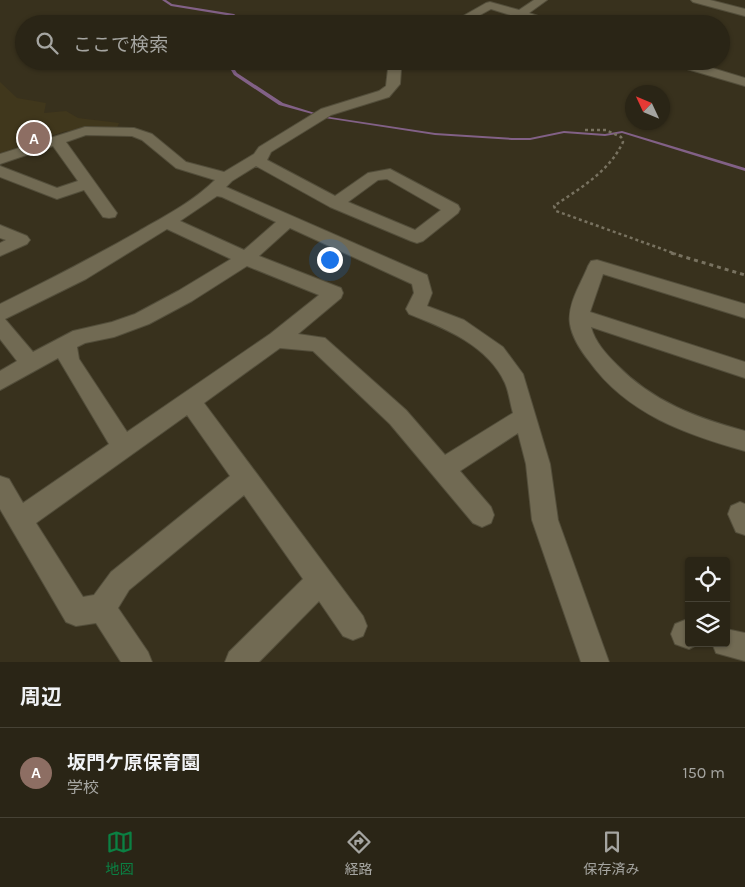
<!DOCTYPE html>
<html lang="ja">
<meta charset="utf-8">
<style>
:root{--surface:#2a2516;--page:#363123;--text:#f1f3f6;--muted:#a5a5a1;--line:#464235;--accent:#0b8043}
body{margin:0;font-family:Karla,"Noto Sans JP",sans-serif;background:var(--page);color:var(--text)}
.controls{position:absolute;right:15px;bottom:15px;display:grid;overflow:hidden;border-radius:5px;box-shadow:0 1px 4px #0004}
.controls button{width:45px;height:45px;display:grid;place-items:center;padding:0;border:0;border-bottom:1px solid var(--line);background:var(--surface);color:var(--text);font:25px sans-serif}
.compass{position:absolute;left:625px;top:85px;width:45px;height:45px;border-radius:50%;background:var(--surface);box-shadow:0 1px 4px #0004;rotate:314deg}
.you{position:absolute;left:329px;top:259px;width:18px;height:18px;margin:-12px;border:4px solid #fff;border-radius:50%;background:#1a73e8;box-shadow:0 0 0 8px #1a73e833}
.badge{display:grid;place-items:center;width:32px;height:32px;border-radius:50%;background:var(--accent);color:#fff;font-size:16px;font-weight:700}
.pin{position:absolute;translate:-50% -50%;border:2px solid #fff;box-shadow:0 1px 5px #0006}
.list{margin:0;padding:0;list-style:none}
h2{display:flex;justify-content:space-between;align-items:center;height:65px;margin:0;padding:0 20px;font-size:21px}
h2 small{font-size:16px;font-weight:400;color:var(--muted)}
.list li{display:grid;grid-template-columns:32px 1fr auto;gap:15px;align-items:center;box-sizing:border-box;height:90px;padding:0 20px;border-top:1px solid var(--line)}
.list b{display:block;font-size:19px;white-space:nowrap}
.list p{margin:0;font-size:16px;white-space:nowrap;color:var(--muted)}
.list em{font-size:16px;font-style:normal;color:var(--muted)}
.icon{flex:none;width:28px;height:28px;fill:none;stroke:currentColor;stroke-width:2;stroke-linecap:round;stroke-linejoin:round}
.map{position:relative;flex:none;width:745px;height:662px;overflow:hidden}
.search{position:absolute;background:var(--surface);box-shadow:0 1px 4px #0004;left:15px;right:15px;top:15px;height:55px;display:flex;align-items:center;gap:12px;box-sizing:border-box;padding:0 18px;border-radius:28px;color:var(--muted);font-size:19px}
.sheet{height:155px;background:var(--surface)}
nav{display:flex;justify-content:space-around;align-items:center;box-sizing:border-box;height:70px;border-top:1px solid var(--line);background:var(--surface);font-size:14px;color:var(--muted)}
nav a{display:grid;justify-items:center;gap:2px}
nav .on{color:var(--accent)}
.map>svg:first-child{display:block}
</style>
<div class="map">
<svg width="745" height="662" viewBox="0 0 745 662">
<rect width="100%" height="100%" fill="#38311d"/>
<path fill="#40371c" d="M 0,82 L 17,98 L 46,103 L 44,113 L 66,111 L 78,118 L 119,123 L 116,130 L 66,131 L 0,153 Z"/>
<g fill="none" stroke-linecap="round" stroke-linejoin="round">
<g fill="#826187" fill-rule="evenodd">
<path d="M 162,0 L 166,0 L 172,4 L 234,14 L 241,19 L 243,24 L 239,24 L 238,20 L 232,16 L 171,6 Z"/>
<path d="M 234,61 L 238,61 L 235,70 L 237,73 L 283,103 L 318,114 L 316,115 L 279,105 L 234,75 L 231,70 Z"/>
<path d="M 323,116 L 435,133 L 512,138 L 530,138 L 564,131 L 605,134 L 622,131 L 745,168 L 745,171 L 622,133 L 605,136 L 564,133 L 530,140 L 512,140 L 435,135 L 325,118 L 323,117 Z"/>
</g>
<defs>
<g id="street">
<path d="M 534,0 L 547,0 L 529,13 L 556,22 L 558,24 L 539,24 L 491,9 L 464,24 L 449,24 L 486,3 L 490,2 L 519,10 Z"/>
<path d="M 691,0 L 710,0 L 745,9 L 745,16 L 693,2 Z"/>
<path d="M 394,61 L 408,61 L 401,70 L 400,84 L 389,97 L 331,115 L 271,152 L 267,160 L 335,196 L 368,173 L 390,169 L 458,205 L 460,209 L 458,213 L 423,241 L 417,243 L 411,241 L 330,207 L 256,166 L 232,181 L 226,187 L 427,275 L 432,293 L 427,306 L 464,320 L 503,347 L 523,374 L 550,464 L 558,520 L 609,662 L 581,662 L 532,520 L 526,464 L 518,433 L 460,471 L 491,507 L 494,515 L 491,523 L 482,527 L 473,523 L 390,424 L 313,351 L 280,348 L 204,403 L 363,616 L 367,626 L 363,636 L 353,640 L 343,636 L 319,601 L 259,662 L 225,662 L 229,652 L 303,579 L 244,495 L 129,590 L 118,608 L 148,652 L 152,662 L 121,662 L 96,623 L 76,626 L 66,622 L 0,509 L 0,476 L 9,479 L 23,503 L 109,444 L 58,358 L 0,390 L 0,371 L 17,361 L 0,339 L 0,304 C 47,281 93,257 139,231 C 165,216 194,201 215,180 L 176,168 L 142,140 L 132,136 L 86,135 L 66,142 L 117,213 L 115,217 L 109,218 L 103,217 L 84,190 L 57,199 L 0,177 L 0,166 L 57,188 L 78,181 L 53,146 L 0,164 L 0,154 L 85,127 L 134,128 L 152,134 L 186,162 L 224,172 L 254,154 L 259,147 L 321,109 L 379,91 L 386,86 L 388,69 ZM 387,179 L 441,210 L 415,230 L 348,202 L 378,180 ZM 217,196 L 222,197 L 276,222 L 244,250 L 180,221 ZM 290,228 L 412,284 L 414,293 L 406,309 L 409,314 C 444,328 488,345 505,383 C 509,392 510,403 513,413 L 445,455 L 406,410 L 325,338 L 298,334 L 341,298 L 343,293 L 341,288 L 259,256 ZM 167,229 L 231,259 L 178,291 L 135,314 L 112,322 L 73,331 L 33,352 L 5,319 L 86,279 ZM 247,266 L 319,295 L 270,334 L 127,432 L 79,359 L 77,347 L 85,343 L 114,337 L 149,324 L 192,301 ZM 187,415 L 230,476 L 111,572 L 94,595 L 83,597 L 36,523 Z"/>
<path d="M 669,61 L 689,61 L 745,78 L 745,86 L 670,64 Z"/>
<path d="M 0,225 L 27,236 L 30,240 L 27,244 L 0,256 L 0,243 L 6,240 L 0,238 Z"/>
<path d="M 597,260 L 745,304 L 745,318 L 603,274 L 590,312 L 745,362 L 745,378 L 591,327 C 595,342 606,354 617,365 C 653,402 697,418 745,431 L 745,451 C 685,434 627,414 589,361 C 581,351 572,337 570,324 C 567,304 581,284 588,266 L 591,261 Z"/>
<path d="M 740,502 L 745,504 L 745,535 L 736,532 L 728,514 L 731,506 Z"/>
<path d="M 685,620 L 689,621 L 689,643 L 700,643 L 689,649 L 675,644 L 671,634 L 675,624 Z"/>
<path d="M 726,629 L 745,633 L 745,661 L 716,653 L 712,643 L 726,643 Z"/>
</g>
</defs>
<use href="#street" stroke="#534e3b" stroke-width="2"/>
<path stroke="#787260" stroke-width="2.5" stroke-dasharray="3 3" stroke-linecap="butt" d="M 585,130 L 606,130 L 621,137 L 623,142 C 609,172 580,188 554,206 L 556,211 L 676,254"/>
<path stroke="#787260" stroke-width="3" stroke-dasharray="4 4" stroke-linecap="butt" d="M 671,253 L 745,275"/>
<use href="#street" fill="#716a53" fill-rule="evenodd"/>
</g>
</svg>
<div class="controls">
<button><svg class="icon" aria-label="locate" viewBox="0 0 24 24"><circle cx="12" cy="12" r="6"/><path d="M12 2v4M12 18v4M2 12h4M18 12h4"/></svg></button>
<button><svg class="icon" aria-label="layers" viewBox="0 0 24 24"><path d="M12 4l9 5-9 5-9-5zM3 14l9 5 9-5"/></svg></button>
</div>
<svg class="compass" viewBox="-18 -18 36 36"><path d="M0-13l5 13h-10z" fill="#e53935"/><path d="M0 13l5-13h-10z" fill="#a5a5a1"/></svg>
<div class="you"></div>
<div class="pin badge" style="left:34px;top:138px;background:#8d6e63">A</div>
<div class="search"><svg class="icon" aria-label="search" viewBox="0 0 24 24"><circle cx="10" cy="10" r="6"/><path d="M15 15l6 6"/></svg>ここで検索</div>
</div>
<section class="sheet">
<h2>周辺<small></small></h2>
<ul class="list">
<li><span class="badge" style="background:#8d6e63">A</span><div><b>坂門ケ原保育園</b><p>学校</p></div><em>150 m</em></li>
</ul>
</section>
<nav>
<a class="on"><svg class="icon" aria-label="map" viewBox="0 0 24 24"><path d="M3 6l6-2 6 2 6-2v14l-6 2-6-2-6 2zM9 4v14M15 6v14"/></svg>地図</a>
<a><svg class="icon" aria-label="directions" viewBox="0 0 24 24"><path d="M12 3l9 9-9 9-9-9zM9 14v-3h6M13 9l2 2-2 2"/></svg>経路</a>
<a><svg class="icon" aria-label="saved" viewBox="0 0 24 24"><path d="M7 4h10v16l-5-4-5 4z"/></svg>保存済み</a>
</nav>
